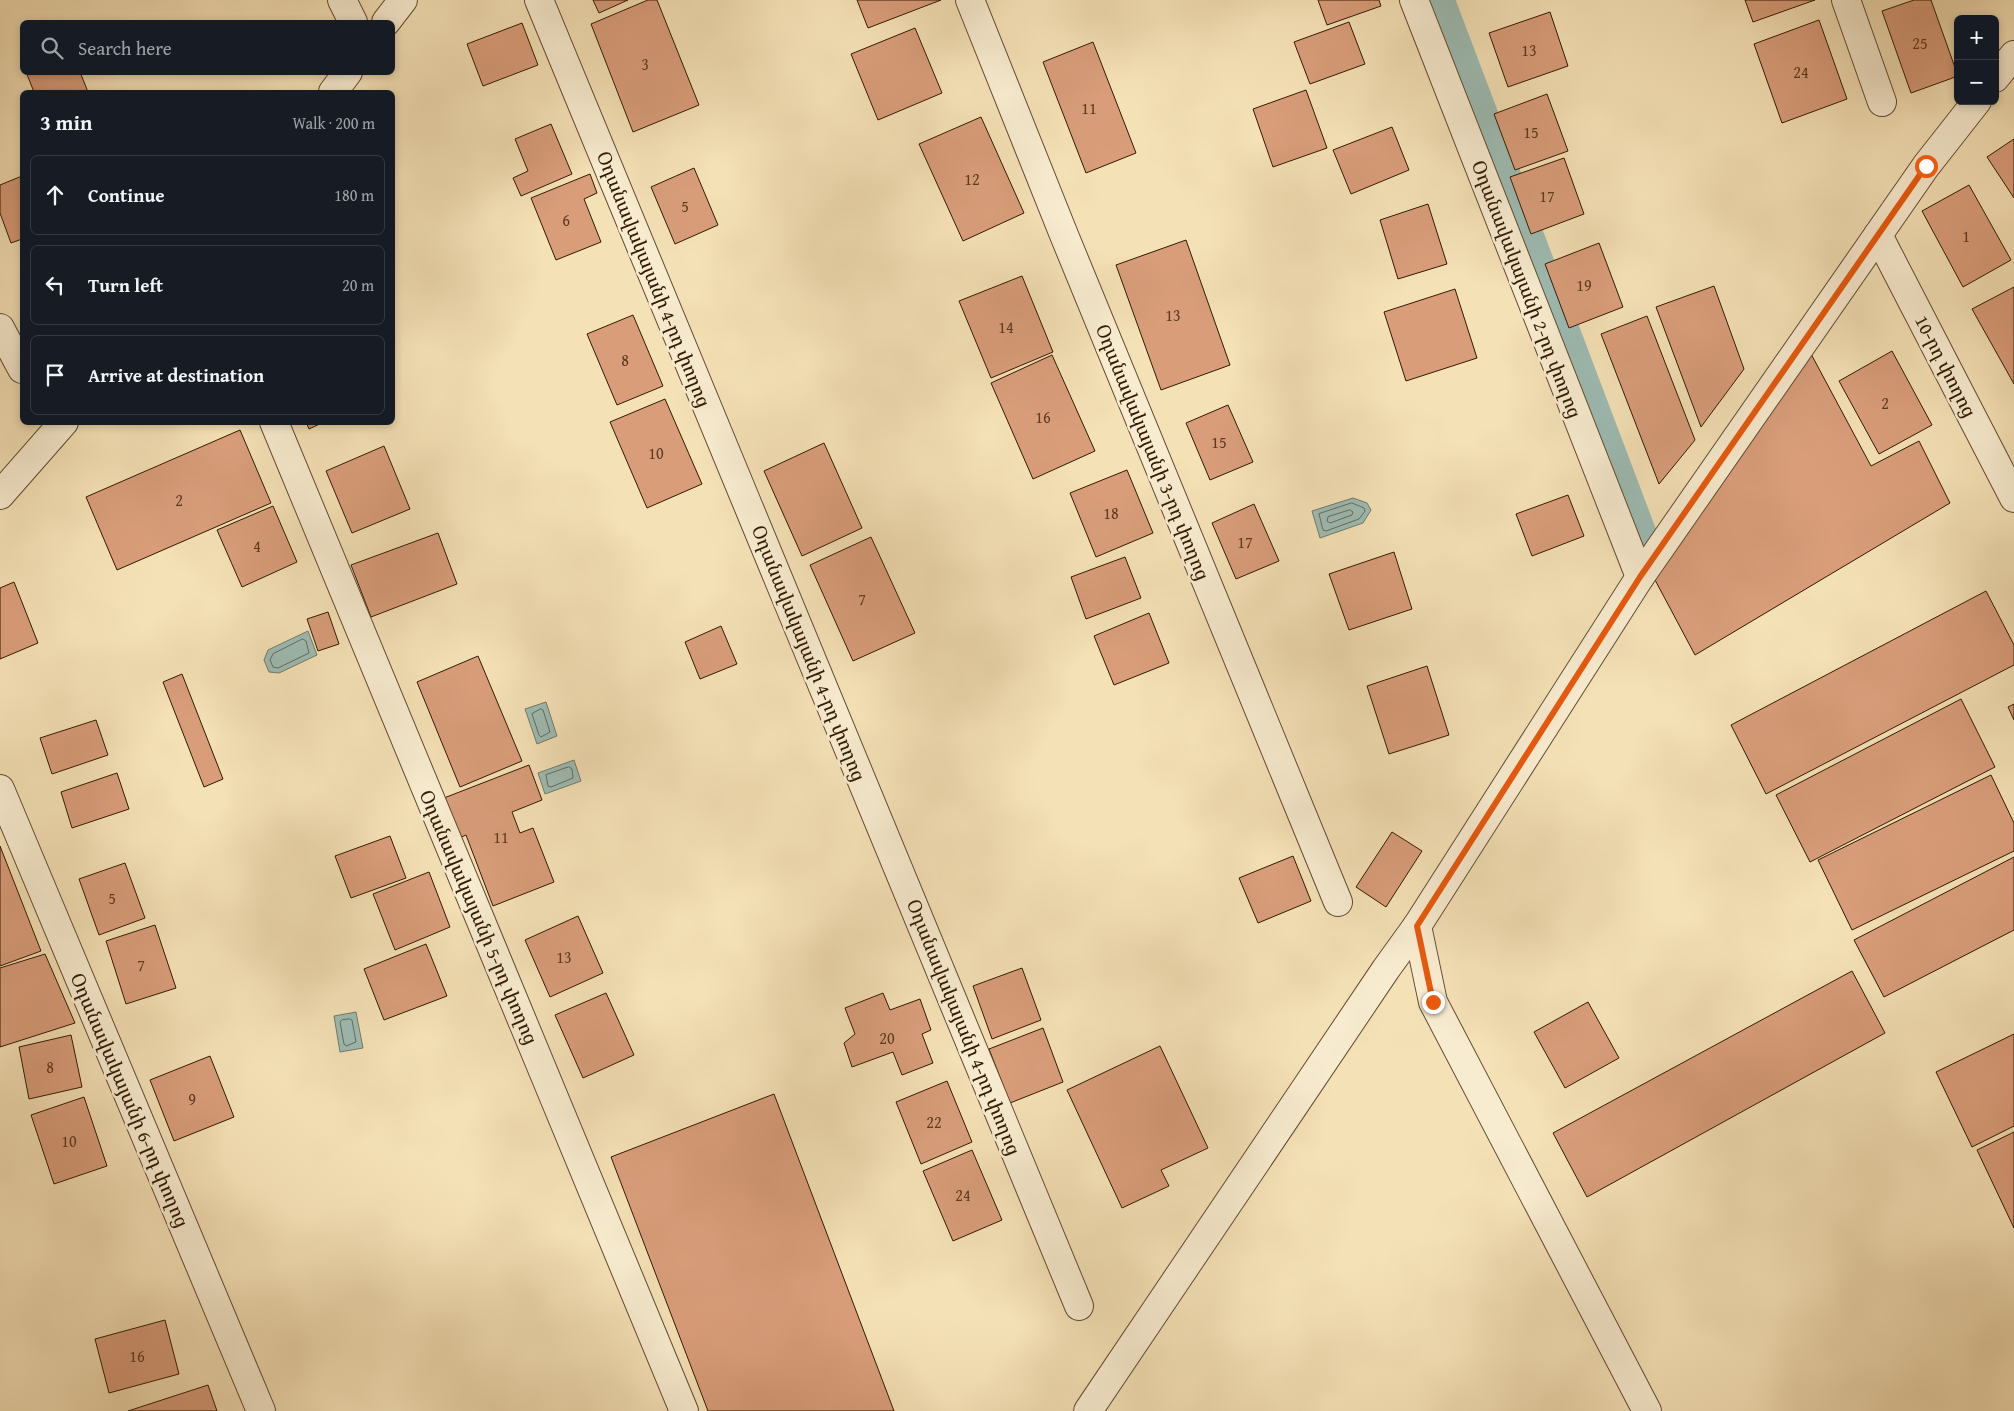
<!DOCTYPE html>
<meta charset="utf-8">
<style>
:root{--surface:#171b24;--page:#242831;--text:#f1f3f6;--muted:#9ea1a6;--line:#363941}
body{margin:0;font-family:"Gentium Book Plus","Noto Serif Armenian",serif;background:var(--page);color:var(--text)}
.controls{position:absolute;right:15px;top:15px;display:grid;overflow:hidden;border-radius:8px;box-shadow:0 2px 8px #0003}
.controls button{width:45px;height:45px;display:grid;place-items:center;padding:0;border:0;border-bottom:1px solid var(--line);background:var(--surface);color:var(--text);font:25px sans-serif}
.stop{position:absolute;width:15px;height:15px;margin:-11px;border:4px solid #ea580c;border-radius:50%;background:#fff}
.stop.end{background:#ea580c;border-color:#fff;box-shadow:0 1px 5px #0008}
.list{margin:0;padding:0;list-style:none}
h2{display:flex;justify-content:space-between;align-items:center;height:65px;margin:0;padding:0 20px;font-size:21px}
h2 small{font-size:16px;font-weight:400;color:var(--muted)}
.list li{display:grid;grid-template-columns:32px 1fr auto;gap:15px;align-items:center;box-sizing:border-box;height:80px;margin:0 10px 10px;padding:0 10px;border:1px solid var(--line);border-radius:8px}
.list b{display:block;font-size:19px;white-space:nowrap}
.list em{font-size:16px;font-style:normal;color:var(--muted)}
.icon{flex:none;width:28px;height:28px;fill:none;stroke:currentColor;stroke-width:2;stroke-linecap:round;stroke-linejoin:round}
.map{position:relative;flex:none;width:2014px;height:1411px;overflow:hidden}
.search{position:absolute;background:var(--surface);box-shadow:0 2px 8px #0003;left:20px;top:20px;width:375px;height:55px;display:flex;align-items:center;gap:12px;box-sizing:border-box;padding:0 18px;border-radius:8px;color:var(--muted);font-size:19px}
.panel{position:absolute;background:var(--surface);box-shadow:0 2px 8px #0003;left:20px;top:90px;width:375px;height:335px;border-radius:8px}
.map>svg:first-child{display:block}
</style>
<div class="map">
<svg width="2014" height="1411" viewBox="0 0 2014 1411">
<rect width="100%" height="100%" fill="#f5e1b6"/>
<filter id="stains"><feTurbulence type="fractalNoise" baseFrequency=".004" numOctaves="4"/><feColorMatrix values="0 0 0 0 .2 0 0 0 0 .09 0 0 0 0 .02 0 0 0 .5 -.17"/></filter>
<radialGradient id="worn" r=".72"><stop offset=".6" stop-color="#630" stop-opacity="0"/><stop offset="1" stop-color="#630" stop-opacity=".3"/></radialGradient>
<g fill="#9dbcb4" stroke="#727b6d">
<path d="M 1353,498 L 1367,503 L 1371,510 L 1363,523 L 1320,538 L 1312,511 Z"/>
<path d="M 308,631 L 317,655 L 279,673 L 269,672 L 264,660 L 268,650 Z"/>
<path d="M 546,702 L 557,736 L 537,744 L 525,709 Z"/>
<path d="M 574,760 L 581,781 L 545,794 L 538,773 Z"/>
<path d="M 356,1012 L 363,1048 L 340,1052 L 334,1016 Z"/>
</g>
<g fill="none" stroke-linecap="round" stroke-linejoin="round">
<g stroke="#676a5c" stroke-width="1">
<path d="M 1352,503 L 1364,508 L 1365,511 L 1359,519 L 1326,531 L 1323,530 L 1319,514 Z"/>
<path d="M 1350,510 L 1353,512 L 1352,515 L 1330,523 L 1327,521 L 1328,517 Z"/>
<path d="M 303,639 L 306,641 L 309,653 L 278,668 L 273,667 L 270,660 L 273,654 Z"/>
<path d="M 541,709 L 543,710 L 550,732 L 541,737 L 539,735 L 532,714 Z"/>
<path d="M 569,767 L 572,769 L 573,778 L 551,787 L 548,786 L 546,775 Z"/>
<path d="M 350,1019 L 352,1020 L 356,1042 L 346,1046 L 344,1044 L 340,1022 L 342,1020 Z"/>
</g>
<path stroke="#9dbcb4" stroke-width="35" d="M 1437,0 L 1641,539"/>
</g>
<g fill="#d99d7a" stroke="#311903">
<path d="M 593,0 L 628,0 L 599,13 Z"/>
<path d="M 648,0 L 657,0 L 699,105 L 633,132 L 591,24 Z"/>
<path d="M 857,0 L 941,0 L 868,28 Z"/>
<path d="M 1318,0 L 1379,0 L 1381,6 L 1327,25 Z"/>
<path d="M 1745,0 L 1815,0 L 1753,22 Z"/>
<path d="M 1914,0 L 1931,0 L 1958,76 L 1911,93 L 1882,11 Z"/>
<path d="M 1550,12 L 1568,66 L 1508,87 L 1489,33 Z"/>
<path d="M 1819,20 L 1847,99 L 1782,123 L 1754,44 Z"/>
<path d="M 1349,22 L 1365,64 L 1310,84 L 1294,42 Z"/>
<path d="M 522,23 L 538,65 L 483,86 L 467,44 Z"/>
<path d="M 915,28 L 942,93 L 878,120 L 851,54 Z"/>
<path d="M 1093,42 L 1136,153 L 1086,173 L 1043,62 Z"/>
<path d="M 26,72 L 80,72 L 88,92 L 34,92 Z"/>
<path d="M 1306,90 L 1327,148 L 1273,167 L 1253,109 Z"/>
<path d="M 1547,94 L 1568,151 L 1515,170 L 1494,114 Z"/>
<path d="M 981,117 L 1024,213 L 963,241 L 919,144 Z"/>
<path d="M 551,124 L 572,174 L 521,196 L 513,178 L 528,171 L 515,139 Z"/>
<path d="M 1392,127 L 1409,170 L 1351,194 L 1333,150 Z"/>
<path d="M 2014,139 L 2014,198 L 1987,157 Z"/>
<path d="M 1564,158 L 1584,214 L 1531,234 L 1510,177 Z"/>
<path d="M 694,168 L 718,225 L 675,244 L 651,187 Z"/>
<path d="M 590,174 L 597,193 L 584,199 L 601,242 L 556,260 L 531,198 Z"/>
<path d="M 22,176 L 22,239 L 11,243 L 0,213 L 0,185 Z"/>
<path d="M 1969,185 L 2011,260 L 1963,287 L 1922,211 Z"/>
<path d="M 1428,204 L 1447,264 L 1398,279 L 1380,220 Z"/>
<path d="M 1186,240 L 1230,365 L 1161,390 L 1116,265 Z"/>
<path d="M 1599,243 L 1623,307 L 1569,328 L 1545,264 Z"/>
<path d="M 1022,276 L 1053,352 L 991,378 L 959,301 Z"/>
<path d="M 1714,286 L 1744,369 L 1701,427 L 1656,307 Z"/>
<path d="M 2014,287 L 2014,384 L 1972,309 Z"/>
<path d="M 1455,289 L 1477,358 L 1406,381 L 1384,312 Z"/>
<path d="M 633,315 L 663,386 L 617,405 L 587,334 Z"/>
<path d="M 1647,316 L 1695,440 L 1659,484 L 1601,334 Z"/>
<path d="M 1892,351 L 1932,425 L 1879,454 L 1839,381 Z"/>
<path d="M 1810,352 L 1871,466 L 1919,441 L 1950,503 L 1695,655 L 1654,578 Z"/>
<path d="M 1052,355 L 1095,451 L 1033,479 L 991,383 Z"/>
<path d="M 665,399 L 702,484 L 647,508 L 610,422 Z"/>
<path d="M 1228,405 L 1253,462 L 1210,480 L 1186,423 Z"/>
<path d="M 306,422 L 324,422 L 309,429 Z"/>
<path d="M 240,430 L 271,503 L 117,570 L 86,497 Z"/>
<path d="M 824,443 L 862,528 L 802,556 L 764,471 Z"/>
<path d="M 384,446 L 410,509 L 352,533 L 326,471 Z"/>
<path d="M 1127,470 L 1153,533 L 1096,557 L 1070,493 Z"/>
<path d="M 1568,495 L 1584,536 L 1532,556 L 1516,514 Z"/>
<path d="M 1254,504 L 1279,561 L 1236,579 L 1212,523 Z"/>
<path d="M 273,506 L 297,562 L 242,587 L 217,530 Z"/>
<path d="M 438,533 L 457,584 L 371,617 L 351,565 Z"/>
<path d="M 871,537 L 915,633 L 853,661 L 810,565 Z"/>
<path d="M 1394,552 L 1412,609 L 1349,630 L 1329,574 Z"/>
<path d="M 1125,557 L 1141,598 L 1086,619 L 1071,577 Z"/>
<path d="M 14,582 L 38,643 L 0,659 L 0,588 Z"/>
<path d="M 1986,591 L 2014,645 L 2014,665 L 1766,794 L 1731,725 Z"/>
<path d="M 328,612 L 339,644 L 318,651 L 307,619 Z"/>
<path d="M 1149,613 L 1169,663 L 1114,685 L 1094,636 Z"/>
<path d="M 721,626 L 737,664 L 700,679 L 685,642 Z"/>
<path d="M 478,656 L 522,761 L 460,787 L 417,682 Z"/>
<path d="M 1427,666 L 1449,735 L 1389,754 L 1367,686 Z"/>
<path d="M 182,674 L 223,779 L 204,787 L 163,682 Z"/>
<path d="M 1961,699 L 1995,767 L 1810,862 L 1776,795 Z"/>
<path d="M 2014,704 L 2014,720 L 2008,707 Z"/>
<path d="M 96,720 L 108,755 L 52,774 L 40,738 Z"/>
<path d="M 529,765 L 542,800 L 512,812 L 520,833 L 533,828 L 554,882 L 493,906 L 466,835 L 459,838 L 444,798 Z"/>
<path d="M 117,773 L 129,809 L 72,828 L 61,792 Z"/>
<path d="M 1991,775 L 2014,823 L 2014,851 L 1852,930 L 1818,860 Z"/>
<path d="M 1392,832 L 1422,851 L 1386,907 L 1356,887 Z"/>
<path d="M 390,836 L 406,878 L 351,898 L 335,856 Z"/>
<path d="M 0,846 L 41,951 L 0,966 Z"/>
<path d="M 1293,856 L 1311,901 L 1258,923 L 1239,878 Z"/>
<path d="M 2014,857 L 2014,930 L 1884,997 L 1854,940 Z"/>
<path d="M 125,863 L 145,918 L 99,935 L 79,879 Z"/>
<path d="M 429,872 L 450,927 L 395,950 L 373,894 Z"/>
<path d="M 578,916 L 603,973 L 550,997 L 525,940 Z"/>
<path d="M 155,925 L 176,988 L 126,1004 L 106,941 Z"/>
<path d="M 426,944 L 447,996 L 384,1020 L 364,969 Z"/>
<path d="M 45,954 L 75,1023 L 0,1047 L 0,968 Z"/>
<path d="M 1022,968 L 1041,1020 L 992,1039 L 973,986 Z"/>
<path d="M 1852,971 L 1885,1033 L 1587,1197 L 1553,1133 Z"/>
<path d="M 606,993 L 634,1055 L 583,1078 L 555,1015 Z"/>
<path d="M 883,993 L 890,1010 L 920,999 L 931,1030 L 922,1034 L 933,1063 L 902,1075 L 893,1052 L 852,1067 L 844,1043 L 855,1034 L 845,1008 Z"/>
<path d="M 1588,1002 L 1619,1058 L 1565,1088 L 1534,1032 Z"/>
<path d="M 1043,1028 L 1063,1082 L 1010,1103 L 989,1049 Z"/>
<path d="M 2014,1034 L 2014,1126 L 1972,1147 L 1936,1072 Z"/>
<path d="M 71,1035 L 82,1087 L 29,1099 L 19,1047 Z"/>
<path d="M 1160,1046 L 1208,1148 L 1161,1170 L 1169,1186 L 1122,1208 L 1067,1090 Z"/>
<path d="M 210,1056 L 234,1117 L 174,1141 L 150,1080 Z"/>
<path d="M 947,1081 L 972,1142 L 921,1164 L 896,1102 Z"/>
<path d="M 774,1094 L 894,1411 L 708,1411 L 611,1157 Z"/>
<path d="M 84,1097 L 107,1166 L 54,1184 L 31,1115 Z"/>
<path d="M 2014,1132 L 2014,1228 L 1977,1150 Z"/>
<path d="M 972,1150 L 1002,1220 L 953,1241 L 923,1171 Z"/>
<path d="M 165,1320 L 179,1374 L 109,1393 L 95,1339 Z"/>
<path d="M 208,1385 L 217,1411 L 128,1411 Z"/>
</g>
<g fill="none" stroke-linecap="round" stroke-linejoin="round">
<defs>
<g id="minor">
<path d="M 342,0 L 353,22"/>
<path d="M 539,0 L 1079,1306"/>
<path d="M 970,0 L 1064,235 L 1338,902"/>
<path d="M 1414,0 L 1640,577"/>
<path d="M 1846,0 L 1882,102"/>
<path d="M 386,22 L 403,0"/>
<path d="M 1995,78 L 2014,55"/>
<path d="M 333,92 L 348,72"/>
<path d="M 1878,235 L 2014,498"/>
<path d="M 0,328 L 22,369"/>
<path d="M 274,422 L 684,1411"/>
<path d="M 0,495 L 64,422"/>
<path d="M 0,789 L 261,1411"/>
<path d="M 1417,926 L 1433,1002 L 1647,1411"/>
<path d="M 1088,1411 L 1386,969 L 1417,926 L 1640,577 L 1926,166 L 1977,101"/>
</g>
</defs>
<use href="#minor" stroke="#624b30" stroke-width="30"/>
<use href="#minor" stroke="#f8ecd0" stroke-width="28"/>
</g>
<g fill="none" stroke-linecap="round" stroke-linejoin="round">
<path stroke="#ea580c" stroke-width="6" d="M 1433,1002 L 1417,926 L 1640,577 L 1926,166"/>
</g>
<g text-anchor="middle" stroke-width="5" stroke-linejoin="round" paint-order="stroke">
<g font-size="16" fill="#5b3a21">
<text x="1920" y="49">25</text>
<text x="1529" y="56">13</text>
<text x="645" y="70">3</text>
<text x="1801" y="78">24</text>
<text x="1089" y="114">11</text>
<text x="1531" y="138">15</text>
<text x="972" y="185">12</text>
<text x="1547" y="202">17</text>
<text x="685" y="212">5</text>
<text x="566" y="226">6</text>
<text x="1966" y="242">1</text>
<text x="1584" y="291">19</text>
<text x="1173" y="321">13</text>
<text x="1006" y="333">14</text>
<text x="625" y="366">8</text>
<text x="1885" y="409">2</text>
<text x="1043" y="423">16</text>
<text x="1219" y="448">15</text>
<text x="656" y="459">10</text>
<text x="179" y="506">2</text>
<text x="1111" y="519">18</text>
<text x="1245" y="548">17</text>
<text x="257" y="552">4</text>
<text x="862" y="605">7</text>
<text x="501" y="843">11</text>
<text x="112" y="904">5</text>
<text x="564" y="963">13</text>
<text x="141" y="971">7</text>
<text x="887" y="1044">20</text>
<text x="50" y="1073">8</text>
<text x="192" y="1105">9</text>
<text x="934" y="1128">22</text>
<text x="69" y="1147">10</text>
<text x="963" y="1201">24</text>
<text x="137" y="1362">16</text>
</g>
<g font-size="19" fill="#311903" stroke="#f8ecd0">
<text transform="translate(654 279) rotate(68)" y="7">Օդանավակայանի 4-րդ փողոց</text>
<text transform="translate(1527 289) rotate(69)" y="7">Օդանավակայանի 2-րդ փողոց</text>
<text transform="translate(1946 366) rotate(63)" y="7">10-րդ փողոց</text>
<text transform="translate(1153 452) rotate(68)" y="7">Օդանավակայանի 3-րդ փողոց</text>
<text transform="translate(809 653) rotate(68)" y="7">Օդանավակայանի 4-րդ փողոց</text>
<text transform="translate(479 917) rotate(67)" y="7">Օդանավակայանի 5-րդ փողոց</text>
<text transform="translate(964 1027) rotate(68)" y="7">Օդանավակայանի 4-րդ փողոց</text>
<text transform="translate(130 1100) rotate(67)" y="7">Օդանավակայանի 6-րդ փողոց</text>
</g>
</g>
<rect width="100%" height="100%" filter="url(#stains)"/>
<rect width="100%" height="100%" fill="url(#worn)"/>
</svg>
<div class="controls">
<button>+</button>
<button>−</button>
</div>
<div class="stop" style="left:1926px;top:166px"></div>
<div class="stop end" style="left:1433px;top:1002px"></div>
<div class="search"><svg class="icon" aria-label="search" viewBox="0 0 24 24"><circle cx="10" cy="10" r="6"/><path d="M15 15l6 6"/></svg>Search here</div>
<section class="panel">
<h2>3 min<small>Walk · 200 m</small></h2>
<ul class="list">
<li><svg class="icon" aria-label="ahead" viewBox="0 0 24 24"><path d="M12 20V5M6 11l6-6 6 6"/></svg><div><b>Continue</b></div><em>180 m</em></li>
<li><svg class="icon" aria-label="left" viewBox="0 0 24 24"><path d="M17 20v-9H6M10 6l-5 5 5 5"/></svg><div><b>Turn left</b></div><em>20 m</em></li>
<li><svg class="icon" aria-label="arrive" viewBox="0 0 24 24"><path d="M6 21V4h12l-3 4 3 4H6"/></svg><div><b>Arrive at destination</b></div></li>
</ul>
</section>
</div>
